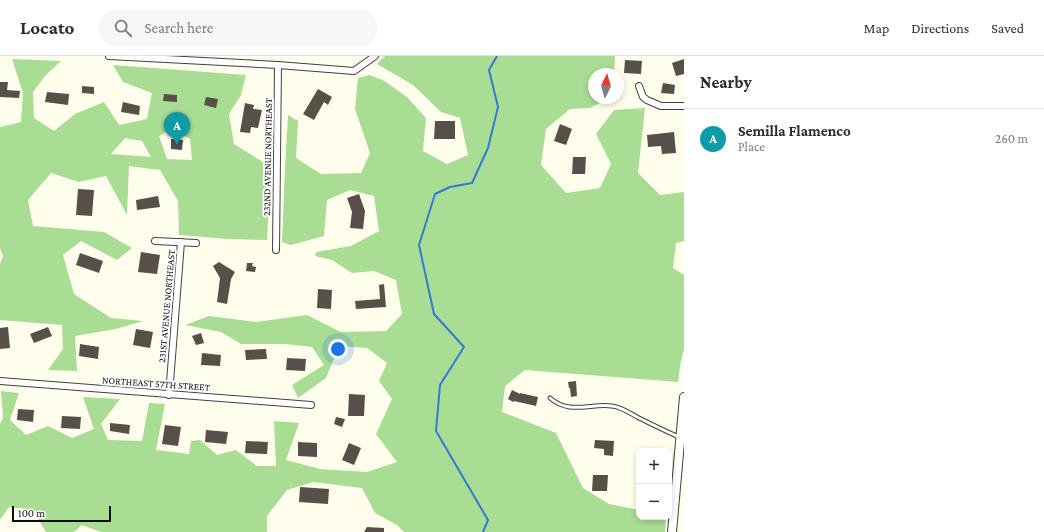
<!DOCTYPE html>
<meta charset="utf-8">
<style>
:root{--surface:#fff;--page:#f7f7f7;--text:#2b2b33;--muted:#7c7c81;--line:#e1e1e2;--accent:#2563eb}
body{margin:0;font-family:"Crimson Pro",serif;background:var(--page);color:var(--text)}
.controls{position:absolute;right:12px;bottom:12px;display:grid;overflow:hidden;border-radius:8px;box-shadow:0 2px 6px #0003}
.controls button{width:36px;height:36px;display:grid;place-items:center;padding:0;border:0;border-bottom:1px solid var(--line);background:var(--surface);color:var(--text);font:20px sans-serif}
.compass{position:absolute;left:588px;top:12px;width:36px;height:36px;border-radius:50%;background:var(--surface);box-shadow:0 2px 6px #0003;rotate:5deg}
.scale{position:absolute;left:12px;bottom:10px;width:99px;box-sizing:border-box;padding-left:4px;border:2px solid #0d0d0d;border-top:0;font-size:11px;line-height:14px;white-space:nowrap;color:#0d0d0d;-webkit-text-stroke:3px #fff;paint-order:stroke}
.you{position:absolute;left:338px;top:293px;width:14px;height:14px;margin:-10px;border:3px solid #fff;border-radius:50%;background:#1a73e8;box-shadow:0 0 0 6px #1a73e833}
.badge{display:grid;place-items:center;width:26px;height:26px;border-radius:50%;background:var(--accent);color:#fff;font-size:13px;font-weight:700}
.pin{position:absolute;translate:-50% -33px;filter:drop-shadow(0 1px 2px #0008)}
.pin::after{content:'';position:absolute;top:21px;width:14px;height:12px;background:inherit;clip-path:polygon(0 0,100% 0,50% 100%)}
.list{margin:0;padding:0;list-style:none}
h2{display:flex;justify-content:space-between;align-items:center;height:52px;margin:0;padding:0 16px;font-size:17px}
h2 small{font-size:13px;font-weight:400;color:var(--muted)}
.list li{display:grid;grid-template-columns:26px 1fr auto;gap:12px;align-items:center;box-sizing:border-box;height:60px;padding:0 16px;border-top:1px solid var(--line)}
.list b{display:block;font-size:15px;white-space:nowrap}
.list p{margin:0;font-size:13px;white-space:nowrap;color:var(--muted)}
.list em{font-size:13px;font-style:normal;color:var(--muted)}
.icon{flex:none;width:22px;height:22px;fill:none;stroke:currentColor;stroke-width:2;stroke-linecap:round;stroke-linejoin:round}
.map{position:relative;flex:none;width:684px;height:476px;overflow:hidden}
header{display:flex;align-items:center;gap:24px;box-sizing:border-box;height:56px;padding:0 20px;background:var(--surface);border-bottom:1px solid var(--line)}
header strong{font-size:19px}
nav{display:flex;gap:22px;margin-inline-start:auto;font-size:14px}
.search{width:280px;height:36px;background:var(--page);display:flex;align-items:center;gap:10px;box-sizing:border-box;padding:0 14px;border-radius:22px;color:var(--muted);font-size:15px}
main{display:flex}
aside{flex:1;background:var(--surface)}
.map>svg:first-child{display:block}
</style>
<header>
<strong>Locato</strong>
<div class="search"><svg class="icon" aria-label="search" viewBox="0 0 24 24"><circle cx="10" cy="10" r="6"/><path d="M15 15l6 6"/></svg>Search here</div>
<nav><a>Map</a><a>Directions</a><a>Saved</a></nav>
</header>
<main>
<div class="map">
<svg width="684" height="476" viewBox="0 0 684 476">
<rect width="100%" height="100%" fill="#fffeed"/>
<g fill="#a9dd94" fill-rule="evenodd">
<path d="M 385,0 L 615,0 L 614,18 L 594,18 L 594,42 L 609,42 L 590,52 L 570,53 L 546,73 L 541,109 L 566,137 L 600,132 L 611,108 L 596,78 L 614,54 L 645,52 L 638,117 L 660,139 L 684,136 L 684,185 L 676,187 L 673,212 L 684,219 L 684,293 L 680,310 L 678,326 L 525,314 L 505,330 L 502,356 L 556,377 L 583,432 L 609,448 L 639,454 L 639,461 L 666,461 L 665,476 L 404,476 L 397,469 L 375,457 L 362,432 L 313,426 L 287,434 L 267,460 L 267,476 L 101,476 L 82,469 L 74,476 L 46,476 L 33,454 L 9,451 L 0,464 L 0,368 L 3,362 L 1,335 L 19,337 L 10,364 L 26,379 L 48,370 L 72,382 L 94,373 L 83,341 L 120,343 L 101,368 L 108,384 L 142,385 L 149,347 L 165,348 L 156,394 L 189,398 L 191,385 L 200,384 L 217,399 L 236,394 L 257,410 L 276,410 L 274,365 L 299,367 L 286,404 L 320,413 L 367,416 L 397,406 L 376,378 L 392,343 L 379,325 L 387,307 L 367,292 L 339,290 L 326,322 L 298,342 L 292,329 L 324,309 L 312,291 L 285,288 L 241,288 L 221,276 L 185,269 L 209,260 L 256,266 L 307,259 L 341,276 L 386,275 L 402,258 L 396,224 L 374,215 L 352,217 L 332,204 L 315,200 L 316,196 L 351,190 L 379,175 L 374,140 L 350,134 L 327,144 L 324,180 L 291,189 L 282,186 L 285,112 L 288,59 L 298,65 L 296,102 L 321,118 L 361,117 L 370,97 L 355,53 L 358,22 L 369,19 L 383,24 L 407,41 L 426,62 L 423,95 L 447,108 L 468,99 L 460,62 L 441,56 L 413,29 L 377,8 Z"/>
<path d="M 12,3 L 61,5 L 46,19 L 33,36 L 34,62 L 54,75 L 75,58 L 104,46 L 119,69 L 147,63 L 152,37 L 123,26 L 113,9 L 246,19 L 241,39 L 229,58 L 234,88 L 271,111 L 267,184 L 228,183 L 179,179 L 178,145 L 160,114 L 129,110 L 127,159 L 106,120 L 79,126 L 51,117 L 28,144 L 33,170 L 104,176 L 132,192 L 117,204 L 81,185 L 63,199 L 74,238 L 111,262 L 143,265 L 116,273 L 75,280 L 77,315 L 48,314 L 63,293 L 62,269 L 0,264 L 0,208 L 3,200 L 0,192 L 0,71 L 21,66 L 23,37 ZM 172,72 L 190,83 L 192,104 L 167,103 L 159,80 ZM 125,82 L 142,85 L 151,101 L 111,98 Z"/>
</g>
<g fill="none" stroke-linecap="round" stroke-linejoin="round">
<path stroke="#337ad3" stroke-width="2" d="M 483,476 L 488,464 L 436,375 L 440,329 L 464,291 L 434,258 L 419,189 L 435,138 L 450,131 L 472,127 L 488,92 L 498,51 L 489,14 L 497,0"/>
</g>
<g fill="#565049">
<path d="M 684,3 L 684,18 L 676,20 L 672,7 Z"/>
<path d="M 625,4 L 642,5 L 641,18 L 624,17 Z"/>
<path d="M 0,26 L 8,26 L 7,34 L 20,35 L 19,42 L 0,41 Z"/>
<path d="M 663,27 L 675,29 L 674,38 L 661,37 Z"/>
<path d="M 82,30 L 94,31 L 94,38 L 82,37 Z"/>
<path d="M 318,33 L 332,41 L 328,49 L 324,46 L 314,64 L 303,58 Z"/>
<path d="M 47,36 L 69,38 L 68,49 L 45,46 Z"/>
<path d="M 164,38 L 177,39 L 177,46 L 163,45 Z"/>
<path d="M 206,41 L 218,43 L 216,52 L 204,49 Z"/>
<path d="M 123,46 L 140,50 L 139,59 L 121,56 Z"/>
<path d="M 245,47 L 254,49 L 253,53 L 262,54 L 258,72 L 251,71 L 250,77 L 240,76 Z"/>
<path d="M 435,65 L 455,65 L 455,83 L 434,83 Z"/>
<path d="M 560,68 L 572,73 L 566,89 L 554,85 Z"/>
<path d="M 674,76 L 676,97 L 662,98 L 661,90 L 648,91 L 647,79 Z"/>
<path d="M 171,83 L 183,84 L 182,94 L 171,93 Z"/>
<path d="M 573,101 L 586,101 L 585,118 L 572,118 Z"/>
<path d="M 78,133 L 94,134 L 92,160 L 76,159 Z"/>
<path d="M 359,138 L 365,155 L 363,173 L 350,172 L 352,156 L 347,142 Z"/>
<path d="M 158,140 L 160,151 L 137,154 L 136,144 Z"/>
<path d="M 141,196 L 160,199 L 157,218 L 138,216 Z"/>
<path d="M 80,197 L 103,205 L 99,217 L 76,209 Z"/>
<path d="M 219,206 L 235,216 L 231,223 L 227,248 L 217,246 L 220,222 L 213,210 Z"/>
<path d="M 247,207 L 253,207 L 252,210 L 256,211 L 255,216 L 246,215 Z"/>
<path d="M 384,228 L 386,251 L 356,253 L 355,245 L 380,243 L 379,229 Z"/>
<path d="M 318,233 L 332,234 L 331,253 L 317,252 Z"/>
<path d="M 8,271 L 10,292 L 0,293 L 0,272 Z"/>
<path d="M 48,271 L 52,280 L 34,287 L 30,278 Z"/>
<path d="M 136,273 L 153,276 L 150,292 L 133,289 Z"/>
<path d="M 201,277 L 204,287 L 196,289 L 192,280 Z"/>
<path d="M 80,288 L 99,291 L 98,303 L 79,300 Z"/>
<path d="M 266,293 L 267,303 L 246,304 L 245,294 Z"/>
<path d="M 202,297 L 221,299 L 220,310 L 201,309 Z"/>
<path d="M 287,302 L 306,303 L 305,315 L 286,314 Z"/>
<path d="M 576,325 L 577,340 L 571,341 L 570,332 L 569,332 L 568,326 Z"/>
<path d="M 512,334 L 520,338 L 520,337 L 538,341 L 536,350 L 514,345 L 513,346 L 508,343 Z"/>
<path d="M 349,338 L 365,339 L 364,360 L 348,360 Z"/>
<path d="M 18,353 L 34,354 L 33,366 L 17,364 Z"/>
<path d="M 62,360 L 81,361 L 80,373 L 61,372 Z"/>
<path d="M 336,361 L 345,363 L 342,371 L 334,368 Z"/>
<path d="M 110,367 L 130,369 L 129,378 L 110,375 Z"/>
<path d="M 165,369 L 181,371 L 178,390 L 162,388 Z"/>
<path d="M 206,374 L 228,376 L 226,388 L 205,386 Z"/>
<path d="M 595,384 L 614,385 L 613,400 L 604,399 L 604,393 L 594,392 Z"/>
<path d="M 246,385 L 268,386 L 267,398 L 245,397 Z"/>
<path d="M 298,386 L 317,387 L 317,401 L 298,400 Z"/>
<path d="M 349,387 L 361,392 L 354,409 L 342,404 Z"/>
<path d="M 593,419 L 608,419 L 607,435 L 592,435 Z"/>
<path d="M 300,431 L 329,433 L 328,448 L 299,446 Z"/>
<path d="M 367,471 L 384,472 L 384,476 L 364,476 Z"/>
</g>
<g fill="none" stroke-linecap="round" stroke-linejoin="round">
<defs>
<path id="service" d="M 550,342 C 569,359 591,347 612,350 C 621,351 630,357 637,361 C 651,368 665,375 679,381"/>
<g id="minor">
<path d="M 109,0 L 278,9 L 354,15 L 375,0"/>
<path d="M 639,30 L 643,41 L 647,44 L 661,50 L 684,50"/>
<path d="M 155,185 L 196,187"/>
<path d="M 276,194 L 278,9"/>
<path d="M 0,325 L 311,349"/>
<path d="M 169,339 L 181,186"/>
</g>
<path id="tertiary" d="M 672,476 L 684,341"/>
</defs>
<use href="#service" stroke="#404040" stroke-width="5"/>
<use href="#minor" stroke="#404040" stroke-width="8"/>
<use href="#tertiary" stroke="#404040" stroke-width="10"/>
<use href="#service" stroke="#fff" stroke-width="3"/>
<use href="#minor" stroke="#fff" stroke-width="6"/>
<use href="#tertiary" stroke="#fff" stroke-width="8"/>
</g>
<g text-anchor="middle" stroke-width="4" stroke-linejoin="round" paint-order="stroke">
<g font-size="10" fill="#0d0d0d" stroke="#fff">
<text transform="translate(267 101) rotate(-89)" y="4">232ND AVENUE NORTHEAST</text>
<text transform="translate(166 250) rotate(-85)" y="4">231ST AVENUE NORTHEAST</text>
<text transform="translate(156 327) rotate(4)" y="4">NORTHEAST 57TH STREET</text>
</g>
</g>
</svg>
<div class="controls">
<button>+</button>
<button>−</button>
</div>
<svg class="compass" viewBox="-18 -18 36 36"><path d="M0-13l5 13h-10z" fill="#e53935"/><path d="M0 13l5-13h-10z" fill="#7c7c81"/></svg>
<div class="scale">100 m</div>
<div class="you"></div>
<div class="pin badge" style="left:177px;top:89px;background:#0f9aa8">A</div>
</div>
<aside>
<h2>Nearby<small></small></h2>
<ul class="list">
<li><span class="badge" style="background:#0f9aa8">A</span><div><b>Semilla Flamenco</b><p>Place</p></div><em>260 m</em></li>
</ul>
</aside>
</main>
